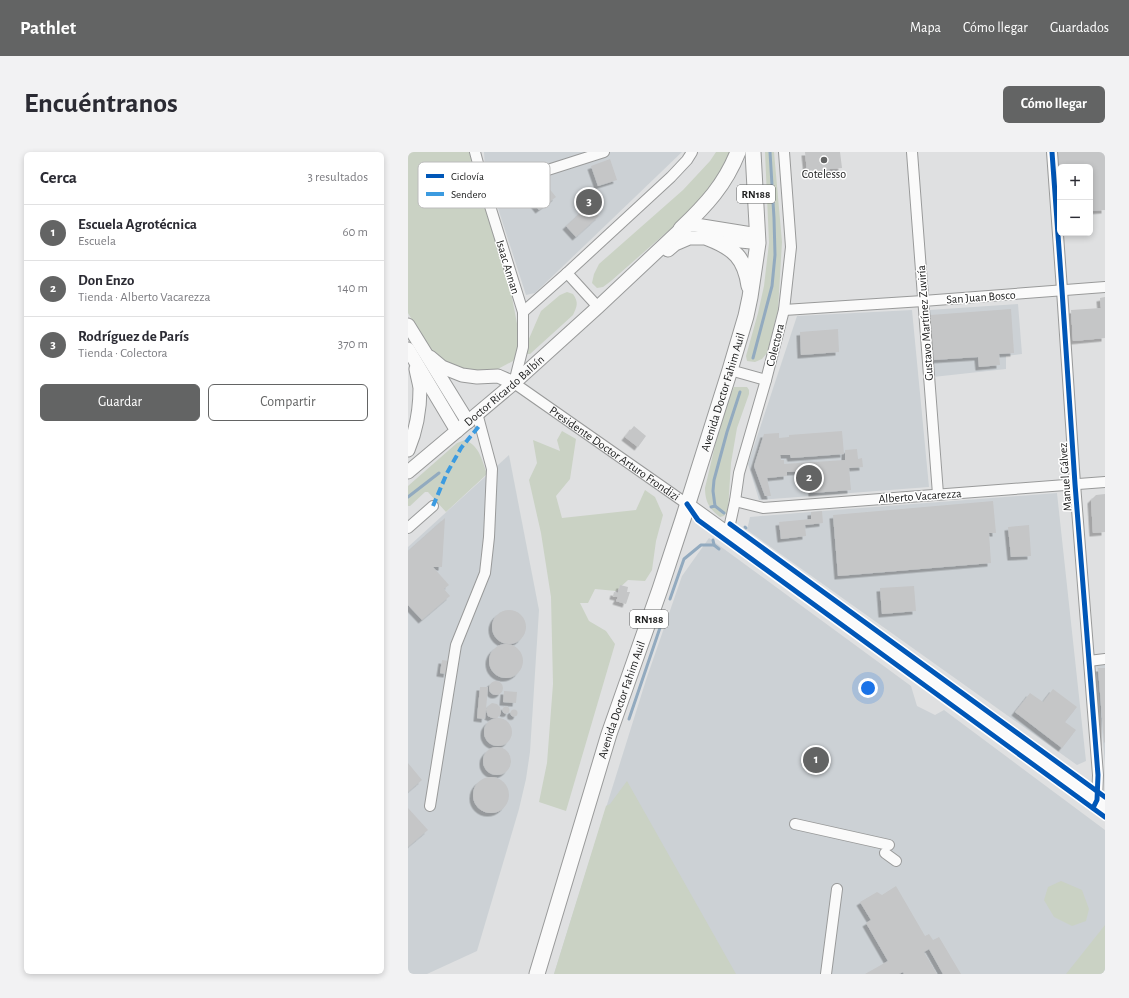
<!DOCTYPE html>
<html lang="es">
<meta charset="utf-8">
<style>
:root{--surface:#fff;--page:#f2f2f3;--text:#2b2b33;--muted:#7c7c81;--line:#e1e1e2;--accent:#636464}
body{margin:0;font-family:"Alegreya Sans",sans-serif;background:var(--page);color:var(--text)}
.controls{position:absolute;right:12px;top:12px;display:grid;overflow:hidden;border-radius:6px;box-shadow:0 2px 6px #0003}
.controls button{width:36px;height:36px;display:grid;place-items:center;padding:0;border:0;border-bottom:1px solid var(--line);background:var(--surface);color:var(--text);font:20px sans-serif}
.you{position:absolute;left:460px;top:536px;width:14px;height:14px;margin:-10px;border:3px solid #fff;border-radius:50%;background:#1a73e8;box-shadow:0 0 0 6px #1a73e833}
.badge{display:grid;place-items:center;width:26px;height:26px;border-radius:50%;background:var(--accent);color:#fff;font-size:13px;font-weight:700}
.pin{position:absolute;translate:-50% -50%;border:2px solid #fff;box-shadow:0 1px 4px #0006}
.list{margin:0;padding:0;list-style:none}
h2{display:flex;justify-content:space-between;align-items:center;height:52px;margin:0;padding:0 16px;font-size:17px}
h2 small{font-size:13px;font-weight:400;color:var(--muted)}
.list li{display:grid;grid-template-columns:26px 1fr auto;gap:12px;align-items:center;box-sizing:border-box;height:56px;padding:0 16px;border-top:1px solid var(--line)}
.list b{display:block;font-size:15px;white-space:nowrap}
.list p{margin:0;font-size:13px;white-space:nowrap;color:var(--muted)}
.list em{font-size:13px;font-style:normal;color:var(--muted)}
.actions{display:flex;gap:8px;padding:12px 16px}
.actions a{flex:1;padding:9px 0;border:1px solid var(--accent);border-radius:6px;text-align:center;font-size:14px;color:var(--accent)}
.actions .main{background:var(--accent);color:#fff}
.map{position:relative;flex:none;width:697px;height:822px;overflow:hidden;border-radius:6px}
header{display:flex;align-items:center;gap:24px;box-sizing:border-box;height:56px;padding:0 20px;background:var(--accent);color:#fff}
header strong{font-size:19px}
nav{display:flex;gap:22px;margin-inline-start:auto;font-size:14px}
.intro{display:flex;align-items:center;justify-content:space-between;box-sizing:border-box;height:96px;padding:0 24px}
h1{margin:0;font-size:28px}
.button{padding:10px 18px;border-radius:6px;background:var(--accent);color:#fff;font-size:14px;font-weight:700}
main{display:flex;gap:24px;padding:0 24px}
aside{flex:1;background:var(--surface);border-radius:6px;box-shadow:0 2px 6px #0003}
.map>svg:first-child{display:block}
</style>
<header>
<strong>Pathlet</strong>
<nav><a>Mapa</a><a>Cómo llegar</a><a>Guardados</a></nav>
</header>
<div class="intro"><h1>Encuéntranos</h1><a class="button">Cómo llegar</a></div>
<main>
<aside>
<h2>Cerca<small>3 resultados</small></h2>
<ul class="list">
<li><span class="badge">1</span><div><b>Escuela Agrotécnica</b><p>Escuela</p></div><em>60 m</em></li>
<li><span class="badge">2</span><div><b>Don Enzo</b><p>Tienda · Alberto Vacarezza</p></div><em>140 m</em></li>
<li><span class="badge">3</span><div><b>Rodríguez de París</b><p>Tienda · Colectora</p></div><em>370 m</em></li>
</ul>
<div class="actions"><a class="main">Guardar</a><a>Compartir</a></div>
</aside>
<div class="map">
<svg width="697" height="822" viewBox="0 0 697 822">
<defs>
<filter id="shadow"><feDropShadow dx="-3.5" dy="3.5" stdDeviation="0" flood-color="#0004"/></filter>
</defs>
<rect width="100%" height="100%" fill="#dfe0e1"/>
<g fill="#ccd1d5">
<path d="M 76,0 L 274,0 L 127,141 L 118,143 L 77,16 Z"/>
<path d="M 610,152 L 614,202 L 598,204 L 598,217 L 525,225 L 521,158 Z"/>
<path d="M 504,158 L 521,335 L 351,348 L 340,312 L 389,164 Z"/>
<path d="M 101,303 L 131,458 L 122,600 L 118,627 L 111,657 L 69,799 L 19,822 L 0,822 L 0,395 Z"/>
<path d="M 649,341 L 678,609 L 669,613 L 339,378 L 342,365 L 414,359 Z"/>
<path d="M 301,386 L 503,534 L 509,554 L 527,563 L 536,558 L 697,678 L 697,822 L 146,822 L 238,528 L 274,424 Z"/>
<path d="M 697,512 L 697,612 L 688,513 Z"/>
</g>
<g fill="#cad2c4">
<path d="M 0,0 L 61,0 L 103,140 L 110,177 L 111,200 L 105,209 L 88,218 L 67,220 L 47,215 L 32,207 L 20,196 L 0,161 Z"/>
<path d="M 308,0 L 325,0 L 318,15 L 279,66 L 260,79 L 203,129 L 195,135 L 189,136 L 184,131 L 186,122 L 191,112 L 275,38 L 302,9 Z"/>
<path d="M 357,0 L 366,0 L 374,90 L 370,158 L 359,201 L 354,207 L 347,210 L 339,209 L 338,204 L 350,161 L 356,134 L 361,91 Z"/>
<path d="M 159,140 L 165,142 C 171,151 169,154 165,163 L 122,202 L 118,202 L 120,189 L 133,159 L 152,143 Z"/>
<path d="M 326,235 L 339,235 L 341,238 L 341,242 L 329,276 L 323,311 L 320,358 L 316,364 L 312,365 C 301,357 297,349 297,336 C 305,303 312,266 326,235 Z"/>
<path d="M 154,279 L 168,287 L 162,327 L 148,344 L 154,366 L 228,358 L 237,338 L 247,345 L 255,363 L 248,389 L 244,418 L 237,429 L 220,428 L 208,439 L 187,437 L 180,451 L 172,451 L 181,469 L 198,479 L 207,492 L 158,659 L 131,650 L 139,611 L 145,532 L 143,445 L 133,381 L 121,328 L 129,311 L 125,288 L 152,299 L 149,288 Z"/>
<path d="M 57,288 C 72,294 74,309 79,322 L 38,360 L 20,340 L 17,340 L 2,354 L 0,354 L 0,334 L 49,291 Z"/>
<path d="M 219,629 L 328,822 L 146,822 L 198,654 L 202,652 Z"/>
<path d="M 653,729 L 674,738 L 681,757 L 678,769 L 664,774 L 646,765 L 636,748 L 640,735 Z"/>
<path d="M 697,773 L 697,822 L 658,822 Z"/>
</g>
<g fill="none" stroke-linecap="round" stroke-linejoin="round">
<g stroke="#92aabf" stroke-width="3">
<path d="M 345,206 L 364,134 L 367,103 L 366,66 L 362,0"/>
<path d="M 0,345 L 31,321"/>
<path d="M 307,354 L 316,361"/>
<path d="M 303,355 L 307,354 L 305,339 L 306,328 L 319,280 L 332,240"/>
<path d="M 337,375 L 338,376"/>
<path d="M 305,388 L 306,393 L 311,397"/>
<path d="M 262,447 L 276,407 L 293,393 L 306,393"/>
<path d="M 221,567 L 257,461"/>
</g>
</g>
<g fill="#c5c6c7" filter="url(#shadow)">
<path d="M 397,0 L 432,0 L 434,16 L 399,19 Z"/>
<path d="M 647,0 L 697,0 L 697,58 L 682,59 L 682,15 L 652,15 L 652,26 L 649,27 Z"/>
<path d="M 202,7 L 209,28 L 190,34 L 183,14 Z"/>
<path d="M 136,30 L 148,45 L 131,58 L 119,43 Z"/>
<path d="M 181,53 L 191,64 L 168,85 L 158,74 Z"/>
<path d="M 697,145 L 697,186 L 665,189 L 663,158 L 693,156 L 692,146 Z"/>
<path d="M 603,157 L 606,201 L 591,202 L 592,213 L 571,215 L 570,205 L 525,208 L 522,163 Z"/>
<path d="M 430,177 L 431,200 L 393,203 L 392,180 Z"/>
<path d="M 226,274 L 238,284 L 230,295 L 217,285 Z"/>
<path d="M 434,279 L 436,302 L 383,306 L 382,303 L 372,303 L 373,308 L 376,308 L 376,312 L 437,308 L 437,298 L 449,297 L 450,307 L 454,306 L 455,315 L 441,316 L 443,338 L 404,341 L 402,319 L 379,320 L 379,324 L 359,326 L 363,344 L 357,344 L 346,314 L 356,282 L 371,281 L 371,286 L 381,285 L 381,283 Z"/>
<path d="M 697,342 L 697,380 L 685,381 L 683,348 L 688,343 Z"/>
<path d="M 585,349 L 588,381 L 581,381 L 583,411 L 430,424 L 425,363 Z"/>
<path d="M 414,359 L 415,371 L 397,373 L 398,384 L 373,387 L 371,370 L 403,367 L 403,360 Z"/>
<path d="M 37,366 L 34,415 L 25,415 L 41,433 L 36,437 L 42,444 L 14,468 L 0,453 L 0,399 Z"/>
<path d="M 621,373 L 623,404 L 603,405 L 600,375 Z"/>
<path d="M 212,433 L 220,435 L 219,440 L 222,440 L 218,452 L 208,449 L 210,445 L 205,444 L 206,440 L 210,441 Z"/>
<path d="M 506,434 L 508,459 L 474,462 L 472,436 Z"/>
<circle cx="101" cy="475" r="17"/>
<circle cx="98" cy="509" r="17"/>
<path d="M 34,508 L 41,509 L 39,522 L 32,521 Z"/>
<path d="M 690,516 L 697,516 L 697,590 L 696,591 Z"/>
<circle cx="88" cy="536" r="7"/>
<path d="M 72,535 L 80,535 L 78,557 L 80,554 L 84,551 L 89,552 L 92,555 L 93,560 L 92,563 L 89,566 L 84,566 L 80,564 L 78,558 L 77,567 L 69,566 Z"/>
<path d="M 645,537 L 669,555 L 657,570 L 668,578 L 654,596 L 607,560 L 622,541 L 635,550 Z"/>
<path d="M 96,539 L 109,540 L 108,551 L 95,550 Z"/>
<circle cx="98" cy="558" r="3.5"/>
<circle cx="106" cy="561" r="3.5"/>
<circle cx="90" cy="580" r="14"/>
<circle cx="89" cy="609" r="14"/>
<path d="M 0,611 L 14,628 L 0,640 Z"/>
<circle cx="83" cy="643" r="18"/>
<path d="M 0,656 L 20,678 L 0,695 Z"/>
<path d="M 488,734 L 517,784 L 521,782 L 525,788 L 531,785 L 553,822 L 535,822 L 521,797 L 516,800 L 529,822 L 496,822 L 495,820 L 491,822 L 457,822 L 480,809 L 458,771 L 463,768 L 452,750 L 469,740 L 474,743 Z"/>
</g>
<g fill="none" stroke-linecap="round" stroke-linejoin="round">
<defs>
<g id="minor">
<path id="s1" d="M 67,0 L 77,38 L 115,160 L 115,195 L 106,231 L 279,352"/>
<path d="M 504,0 L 530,342"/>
<path d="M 644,0 L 654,138 L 667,332 L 690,623 L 689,648"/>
<path d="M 77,38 L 196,0"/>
<path d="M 159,121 L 190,155"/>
<path d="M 376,158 L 515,149 L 697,135"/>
<path d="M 115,160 L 159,121 L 263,25 L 279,8 L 284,0"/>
<path d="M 322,218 L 358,228"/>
<path d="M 327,349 L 355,356 L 697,330"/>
<path d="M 0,376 L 25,354"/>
<path d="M 320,381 L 327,349 L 331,321 L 358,228 L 376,158 L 383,95 L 376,0"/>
<path d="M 681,509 L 697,507"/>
<path d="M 22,654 L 48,493 L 77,421 L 81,385 L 84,317 L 69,261"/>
<path d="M 387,672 L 481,693"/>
<path d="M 477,701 L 488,709"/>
<path d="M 418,822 L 429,737"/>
</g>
<g id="major">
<path d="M 260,98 L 267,92 L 281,86 L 300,86 L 343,90"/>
<path d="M 0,173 L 60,270"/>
<path d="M 0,197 L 49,279"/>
<path d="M 22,205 L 34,215 L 54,223 L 69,225 L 90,224 L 106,231"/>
<path d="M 0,298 C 8,279 12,257 12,236 C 11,229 9,223 8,217"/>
<path id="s2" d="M 0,320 L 106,231 L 190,155 L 273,77 L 282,73 L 288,73 L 350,83"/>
<path d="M 279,352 L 697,654"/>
</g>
<g id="highway">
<path d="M 273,77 C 298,53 317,33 330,0"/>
<path d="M 300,86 C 326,96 337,106 341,134"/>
<path id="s3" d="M 129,822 L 201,582 L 252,437 L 275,367 L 322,218 L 338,164 L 342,145 L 350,91 L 345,0"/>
</g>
</defs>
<use href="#minor" stroke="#999a9a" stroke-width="12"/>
<use href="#major" stroke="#999a9a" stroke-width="15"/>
<use href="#highway" stroke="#999a9a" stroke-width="17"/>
<use href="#minor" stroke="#fafafa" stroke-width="10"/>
<use href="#major" stroke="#fafafa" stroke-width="13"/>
<use href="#highway" stroke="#fafafa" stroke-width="15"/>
<path stroke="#3c9be0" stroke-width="4" stroke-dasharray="8 4" stroke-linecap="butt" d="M 25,354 L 39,321 L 53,296 L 72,273"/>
<defs>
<g id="cycleway">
<path d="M 644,0 L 654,138 L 667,332 L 690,623 L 689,648 L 685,656"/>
<path d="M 279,352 L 290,368 L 697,665"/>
<path d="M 322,372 L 697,645"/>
</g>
</defs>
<use href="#cycleway" stroke="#fff" stroke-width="8"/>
<use href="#cycleway" stroke="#0057b8" stroke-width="5"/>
</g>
<circle fill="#636464" stroke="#fff" stroke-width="1.5" cx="416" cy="8" r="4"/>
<g text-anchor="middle" stroke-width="3" stroke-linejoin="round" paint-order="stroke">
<g fill="#fff" stroke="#636464" stroke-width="1">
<rect x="329" y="33" width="38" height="18" rx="3"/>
<rect x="222" y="458" width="38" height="18" rx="3"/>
</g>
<g font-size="11" font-weight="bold" fill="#202121">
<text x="348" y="46">RN188</text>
<text x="241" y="471">RN188</text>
</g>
<g font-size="12" fill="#202121" stroke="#fff">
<text x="416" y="26">Cotelesso</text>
</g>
<g font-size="12" fill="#202121" stroke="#fff">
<text transform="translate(100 115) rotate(73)" y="4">Isaac Annan</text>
<text transform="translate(573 145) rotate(-4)" y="4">San Juan Bosco</text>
<text transform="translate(517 171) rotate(-94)" y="4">Gustavo Martínez Zuviría</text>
<text transform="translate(367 193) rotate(-76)" y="4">Colectora</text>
<text dy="4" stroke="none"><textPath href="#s2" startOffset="126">Doctor Ricardo Balbín</textPath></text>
<text dy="4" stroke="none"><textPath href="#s3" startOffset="611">Avenida Doctor Fahim Auil</textPath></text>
<text dy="4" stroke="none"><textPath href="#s1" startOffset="362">Presidente Doctor Arturo Frondizi</textPath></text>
<text transform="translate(657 325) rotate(-94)" y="4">Manuel Gálvez</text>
<text transform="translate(512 344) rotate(-4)" y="4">Alberto Vacarezza</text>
<text dy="4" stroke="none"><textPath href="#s3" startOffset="287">Avenida Doctor Fahim Auil</textPath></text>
</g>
</g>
<rect x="10" y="10" width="132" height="46" rx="6" fill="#fff" stroke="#bcbcbc" stroke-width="1"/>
<rect x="18" y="22" width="18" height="4" fill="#0057b8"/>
<rect x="18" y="40" width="18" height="4" fill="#3c9be0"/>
<g font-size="11" fill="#202121">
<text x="43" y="28">Ciclovía</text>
<text x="43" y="46">Sendero</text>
</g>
</svg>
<div class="controls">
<button>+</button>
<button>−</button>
</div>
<div class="you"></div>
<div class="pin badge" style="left:408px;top:608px">1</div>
<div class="pin badge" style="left:401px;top:326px">2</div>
<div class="pin badge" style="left:181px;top:50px">3</div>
</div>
</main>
